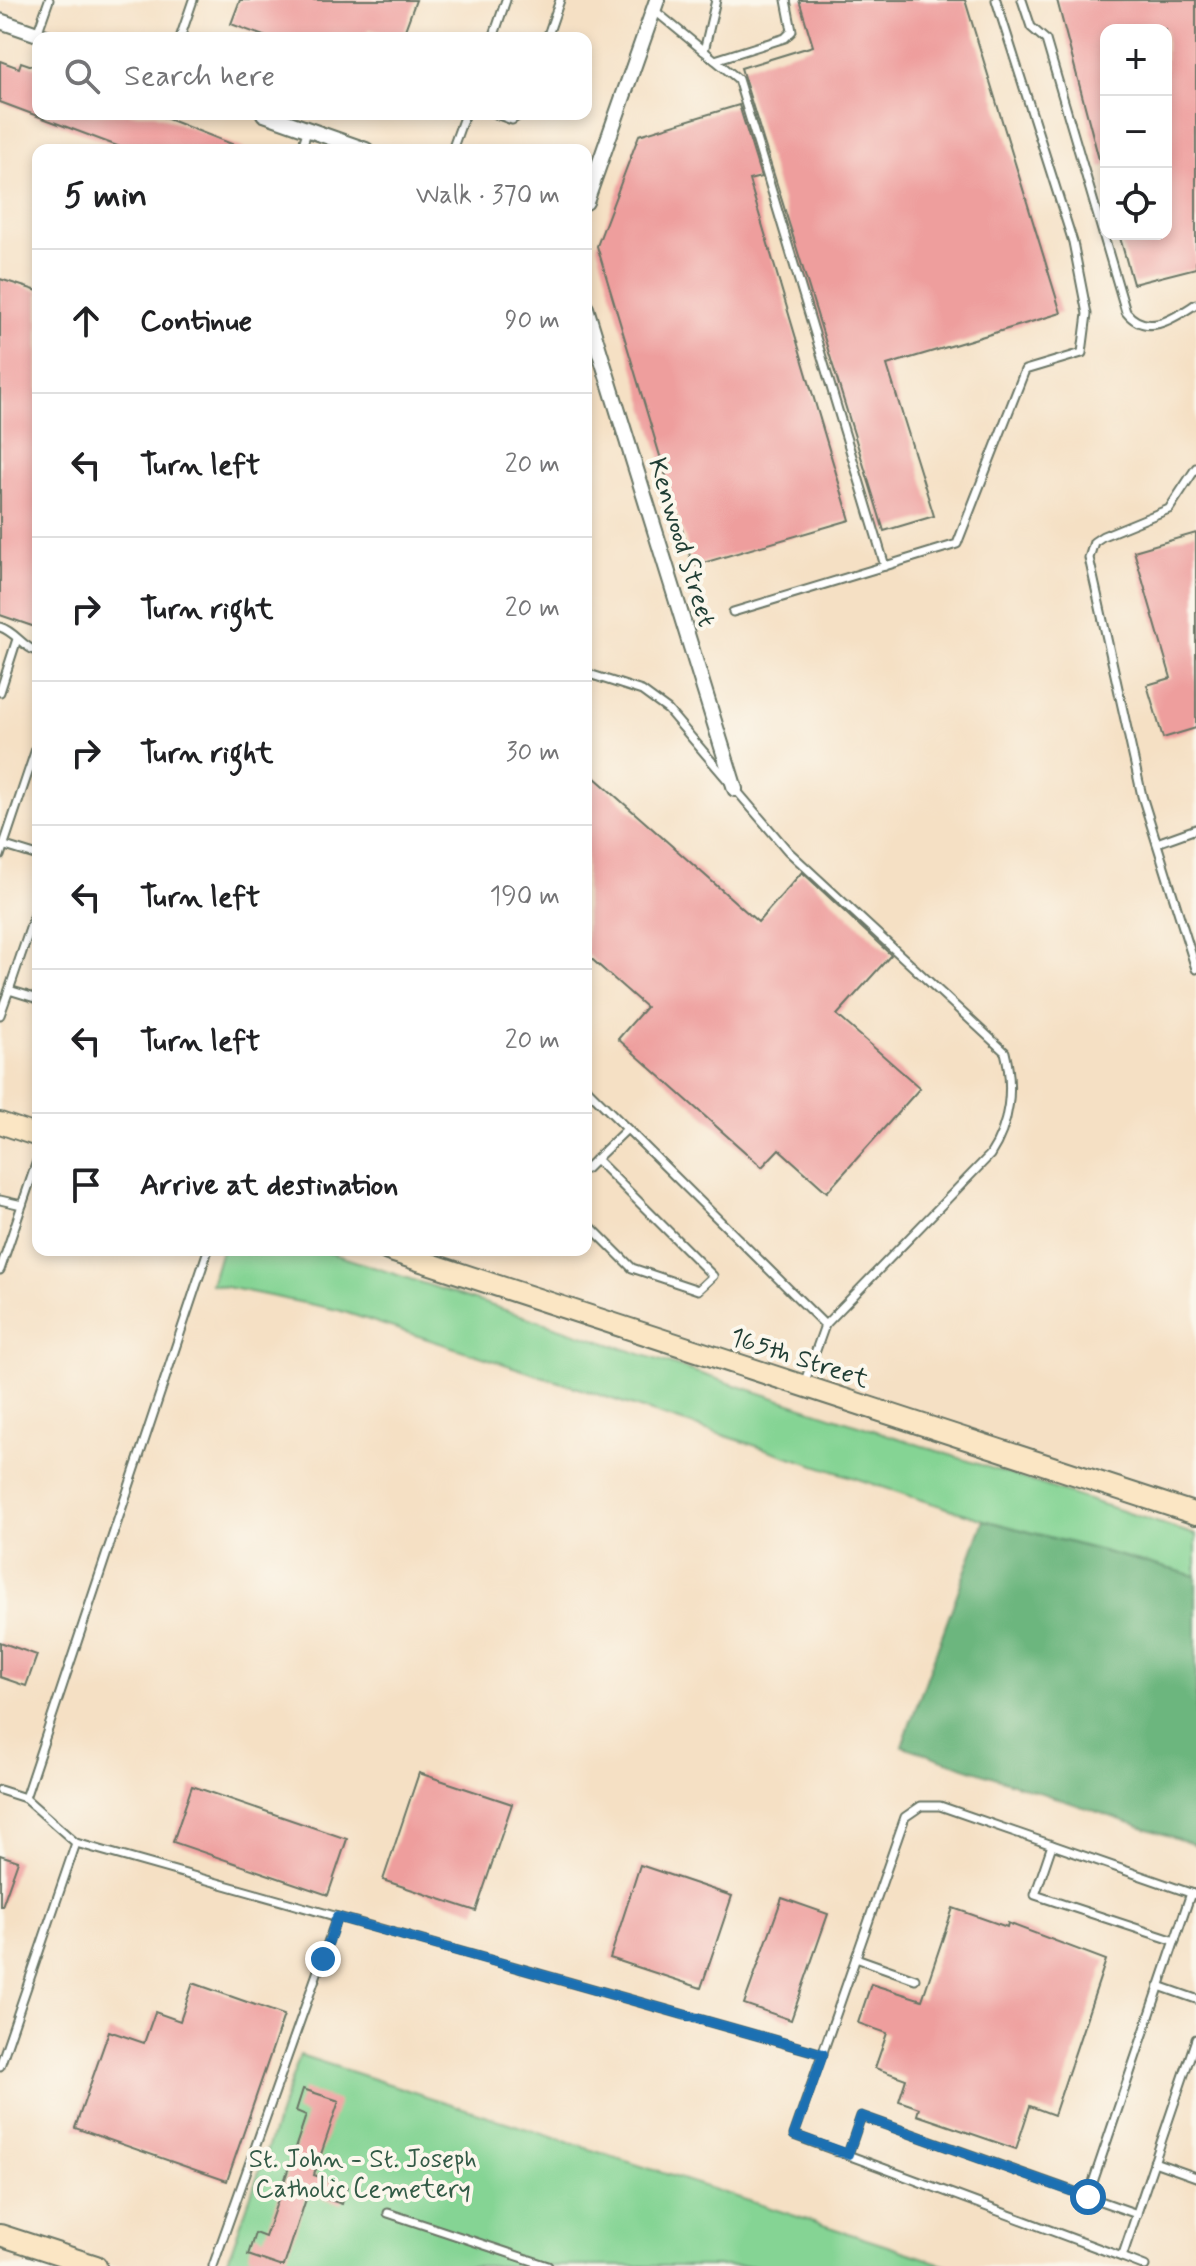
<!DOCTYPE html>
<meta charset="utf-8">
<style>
:root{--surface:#fff;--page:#f6f6f6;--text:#202124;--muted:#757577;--line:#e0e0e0}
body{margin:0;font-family:Mynerve,sans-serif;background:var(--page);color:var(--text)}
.controls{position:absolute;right:24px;top:24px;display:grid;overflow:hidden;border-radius:16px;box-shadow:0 4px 12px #0003}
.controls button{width:72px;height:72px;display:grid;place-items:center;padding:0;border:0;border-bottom:2px solid var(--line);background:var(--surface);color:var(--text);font:40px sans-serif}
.stop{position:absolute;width:24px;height:24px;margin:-18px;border:6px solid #1f6fb2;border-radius:50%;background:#fff}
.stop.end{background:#1f6fb2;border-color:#fff;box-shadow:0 2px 8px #0008}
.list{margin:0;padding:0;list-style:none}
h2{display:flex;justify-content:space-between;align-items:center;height:104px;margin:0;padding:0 32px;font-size:34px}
h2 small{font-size:26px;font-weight:400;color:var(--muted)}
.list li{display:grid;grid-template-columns:52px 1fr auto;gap:24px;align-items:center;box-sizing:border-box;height:144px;padding:0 32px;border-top:2px solid var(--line)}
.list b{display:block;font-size:30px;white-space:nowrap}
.list em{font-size:26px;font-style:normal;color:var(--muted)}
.icon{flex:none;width:44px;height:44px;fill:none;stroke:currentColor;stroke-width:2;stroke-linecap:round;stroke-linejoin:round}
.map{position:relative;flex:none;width:1196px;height:2266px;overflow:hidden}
.search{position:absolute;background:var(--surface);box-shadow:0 4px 12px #0003;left:32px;top:32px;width:560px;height:88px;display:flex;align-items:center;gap:20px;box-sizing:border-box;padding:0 28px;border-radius:16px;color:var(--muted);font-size:30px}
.panel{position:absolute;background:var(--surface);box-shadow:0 4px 12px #0003;left:32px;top:144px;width:560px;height:1112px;border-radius:16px}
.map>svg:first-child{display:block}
</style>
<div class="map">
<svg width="1196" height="2266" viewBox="0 0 1196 2266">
<rect width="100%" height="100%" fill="#fbf7ec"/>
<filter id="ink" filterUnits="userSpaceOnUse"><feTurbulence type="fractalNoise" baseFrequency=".0125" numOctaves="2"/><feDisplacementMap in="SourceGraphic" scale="16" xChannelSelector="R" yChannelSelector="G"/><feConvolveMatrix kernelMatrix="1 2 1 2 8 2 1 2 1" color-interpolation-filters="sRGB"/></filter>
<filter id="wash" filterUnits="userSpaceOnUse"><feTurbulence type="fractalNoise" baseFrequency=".006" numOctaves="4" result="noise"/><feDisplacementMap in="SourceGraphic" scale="32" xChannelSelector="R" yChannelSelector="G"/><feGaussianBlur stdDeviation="1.8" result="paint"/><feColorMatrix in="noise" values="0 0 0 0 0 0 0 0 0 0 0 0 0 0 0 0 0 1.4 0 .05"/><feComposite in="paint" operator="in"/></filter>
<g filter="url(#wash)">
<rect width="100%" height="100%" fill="#f5e0c4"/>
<g fill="#85d494" stroke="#528864" stroke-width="2">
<path d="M 221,1250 L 321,1250 L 1196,1535 L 1196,1576 L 984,1520 L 338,1310 L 211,1284 Z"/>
<path d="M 300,2055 L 949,2266 L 226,2266 Z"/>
</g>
<path fill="#6cb67e" stroke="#467a59" stroke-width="2" d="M 984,1520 L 1196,1576 L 1196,1845 L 902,1746 Z"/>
<g id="blocks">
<g fill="#ee9e9d">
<path d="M 240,0 L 416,0 L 402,38 L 369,29 L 366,38 L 269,38 L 231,24 Z"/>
<path d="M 799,0 L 965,0 L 1061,313 L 887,365 L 934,516 L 884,531 L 741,68 L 813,46 Z"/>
<path d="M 1057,0 L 1196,0 L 1196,268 L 1133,284 L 1119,234 L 1166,234 L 1166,30 L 1106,30 L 1106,166 L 1101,167 Z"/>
<path d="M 0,61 L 19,68 L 21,62 L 38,68 L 38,114 L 155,114 L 247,150 L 128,150 L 0,102 Z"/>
<path d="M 739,105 L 761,177 L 749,180 L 850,520 L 693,566 L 597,246 L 639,135 Z"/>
<path d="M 0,279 L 38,291 L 38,628 L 0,615 Z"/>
<path d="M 1196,533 L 1196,728 L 1163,738 L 1147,685 L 1171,678 L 1134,551 Z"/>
<path d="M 586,770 L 758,922 L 802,872 L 891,955 L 837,1015 L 920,1088 L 827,1192 L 779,1149 L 762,1167 L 618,1039 L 646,1007 L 586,954 Z"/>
<path d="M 0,1642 L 37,1655 L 26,1686 L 0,1677 Z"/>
<path d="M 419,1773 L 512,1804 L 476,1911 L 383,1880 Z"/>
<path d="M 192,1786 L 347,1839 L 328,1895 L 173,1842 Z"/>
<path d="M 0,1855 L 18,1861 L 2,1906 L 0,1906 Z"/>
<path d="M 640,1865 L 732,1896 L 701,1988 L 610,1958 Z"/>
<path d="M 782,1898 L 828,1914 L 791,2020 L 744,2004 Z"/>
<path d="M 953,1908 L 1007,1927 L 1008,1923 L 1106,1960 L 1054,2115 L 1030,2106 L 1016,2149 L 917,2115 L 919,2108 L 899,2101 L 906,2079 L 875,2068 L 887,2033 L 858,2023 L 871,1984 L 922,2000 Z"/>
<path d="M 193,1983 L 284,2015 L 227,2181 L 75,2128 L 109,2031 L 144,2043 L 155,2012 L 180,2021 Z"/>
<path d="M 303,2089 L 339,2101 L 314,2175 L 347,2186 L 342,2204 L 308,2193 L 284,2266 L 280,2266 L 248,2255 L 255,2233 L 265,2237 L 283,2185 L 306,2115 L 296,2111 Z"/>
</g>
</g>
</g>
<g filter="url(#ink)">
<use href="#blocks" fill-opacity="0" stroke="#6a7666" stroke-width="2"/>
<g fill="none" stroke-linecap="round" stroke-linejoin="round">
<defs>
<g id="lane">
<path d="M 1022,0 L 1031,27 L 1046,40 L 1126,312 C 1147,338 1174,318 1196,304"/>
<path d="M 654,10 L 738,79 L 885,566 L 957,544 L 1025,370 L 1082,353 L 1087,314 L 1073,242 L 996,0"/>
<path d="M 37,34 L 49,0"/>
<path d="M 180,38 L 193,0"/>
<path d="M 493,38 L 506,0"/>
<path d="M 547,38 L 560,0"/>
<path d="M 704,51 L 716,0"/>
<path d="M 715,60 L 785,38 L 792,31 L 786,0"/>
<path d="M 496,114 L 512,120 L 521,114"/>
<path d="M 301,150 L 308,129"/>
<path d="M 452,150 L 465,114"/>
<path d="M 1196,468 L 1169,509 L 1103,536 L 1094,542 L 1089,558 L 1142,796 L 1196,969"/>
<path d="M 733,612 L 885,566"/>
<path d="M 0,627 C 16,632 22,647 38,652"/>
<path d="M 586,673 L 642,691 L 668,710 L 788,851 L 1005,1052 C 1014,1087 1010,1125 990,1155 L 825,1325 L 804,1384"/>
<path d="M 0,692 L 17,639"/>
<path d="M 1157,843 L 1196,829"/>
<path d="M 2,845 L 38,856"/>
<path d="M 0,856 L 38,743"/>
<path d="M 9,990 L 38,905"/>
<path d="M 0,1015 L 9,990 L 38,999"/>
<path d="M 586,1088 L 825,1325"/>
<path d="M 586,1169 L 596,1159"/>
<path d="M 0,1200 L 22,1205"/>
<path d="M 586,1222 L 632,1268 L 698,1290 L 713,1276 L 596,1159 L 627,1129"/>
<path d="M 0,1270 L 38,1158"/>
<path d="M 0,1790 L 25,1798 L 76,1843 L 0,2066"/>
<path d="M 25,1798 L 208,1250"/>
<path d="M 76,1843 L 823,2054"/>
<path d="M 1052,1845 L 1035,1895 L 1175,1941"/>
<path d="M 1196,1895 L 940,1806 L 921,1806 L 905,1817 L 794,2135 L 1122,2257 L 1196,2039"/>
<path d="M 856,1958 L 915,1979"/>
<path d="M 1159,1986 L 1196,1999"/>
<path d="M 848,2154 L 861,2116 L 1137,2214"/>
<path d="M 1154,2162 L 1196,2177"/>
<path d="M 1088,2197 L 1191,1893"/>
<path d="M 388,2213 L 548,2266"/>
<path d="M 1122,2257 L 1145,2266"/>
<path d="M 213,2266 L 337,1917"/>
</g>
<g id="street">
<path d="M 0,21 L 49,38"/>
<path d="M 264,114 L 366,150"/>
<path d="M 586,202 L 657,0"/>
<path d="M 586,308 L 735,789"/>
</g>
<g id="secondary">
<path d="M 0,1123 L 38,1136"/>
<path d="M 388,1250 L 1196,1514"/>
<path d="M 0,2235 L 96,2266"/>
</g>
</defs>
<use href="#lane" stroke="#6a7666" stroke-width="11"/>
<use href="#street" stroke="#6a7666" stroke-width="18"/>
<use href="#secondary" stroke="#6a7666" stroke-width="24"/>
<use href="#lane" stroke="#fff" stroke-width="7"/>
<use href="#street" stroke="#fff" stroke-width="14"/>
<use href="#secondary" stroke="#fbe6c4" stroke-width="20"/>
</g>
</g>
<g fill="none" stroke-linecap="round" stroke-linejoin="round" filter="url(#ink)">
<path stroke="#1f6fb2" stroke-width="10" d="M 323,1959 L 337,1917 L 823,2054 L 794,2135 L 848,2154 L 861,2116 L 1088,2197"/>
</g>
<g text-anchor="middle" stroke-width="8" stroke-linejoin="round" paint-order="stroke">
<g font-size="26" fill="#1f3d34" stroke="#fbf7ec">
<text transform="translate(683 542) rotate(73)" y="9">Kenwood Street</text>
<text transform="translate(800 1357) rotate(18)" y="9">165th Street</text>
</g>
<g font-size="26" fill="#335b47" stroke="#fbf7ec">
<text x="363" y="2167">St. John - St. Joseph<tspan x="363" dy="30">Catholic Cemetery</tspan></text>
</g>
</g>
</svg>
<div class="controls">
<button>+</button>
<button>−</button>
<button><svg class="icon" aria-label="locate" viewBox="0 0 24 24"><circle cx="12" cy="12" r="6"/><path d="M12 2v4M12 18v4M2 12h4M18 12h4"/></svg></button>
</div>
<div class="stop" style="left:1088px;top:2197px"></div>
<div class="stop end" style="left:323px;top:1959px"></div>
<div class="search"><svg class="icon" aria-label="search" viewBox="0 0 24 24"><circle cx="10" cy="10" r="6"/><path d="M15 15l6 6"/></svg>Search here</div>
<section class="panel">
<h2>5 min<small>Walk · 370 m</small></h2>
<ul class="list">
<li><svg class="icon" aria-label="ahead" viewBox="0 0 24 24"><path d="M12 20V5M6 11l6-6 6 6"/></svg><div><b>Continue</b></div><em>90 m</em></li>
<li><svg class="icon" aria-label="left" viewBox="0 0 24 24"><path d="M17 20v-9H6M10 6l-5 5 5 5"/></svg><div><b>Turn left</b></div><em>20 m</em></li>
<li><svg class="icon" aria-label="right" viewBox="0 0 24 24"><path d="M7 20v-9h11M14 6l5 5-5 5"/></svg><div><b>Turn right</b></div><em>20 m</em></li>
<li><svg class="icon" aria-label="right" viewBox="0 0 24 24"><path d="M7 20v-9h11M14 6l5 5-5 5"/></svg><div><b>Turn right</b></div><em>30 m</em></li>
<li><svg class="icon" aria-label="left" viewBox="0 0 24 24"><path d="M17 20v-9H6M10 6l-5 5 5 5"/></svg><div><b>Turn left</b></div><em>190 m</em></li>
<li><svg class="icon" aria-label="left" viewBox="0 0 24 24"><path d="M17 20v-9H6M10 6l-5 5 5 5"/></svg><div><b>Turn left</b></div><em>20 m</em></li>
<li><svg class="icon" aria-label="arrive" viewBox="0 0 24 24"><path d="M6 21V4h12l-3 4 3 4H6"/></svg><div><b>Arrive at destination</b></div></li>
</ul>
</section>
</div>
